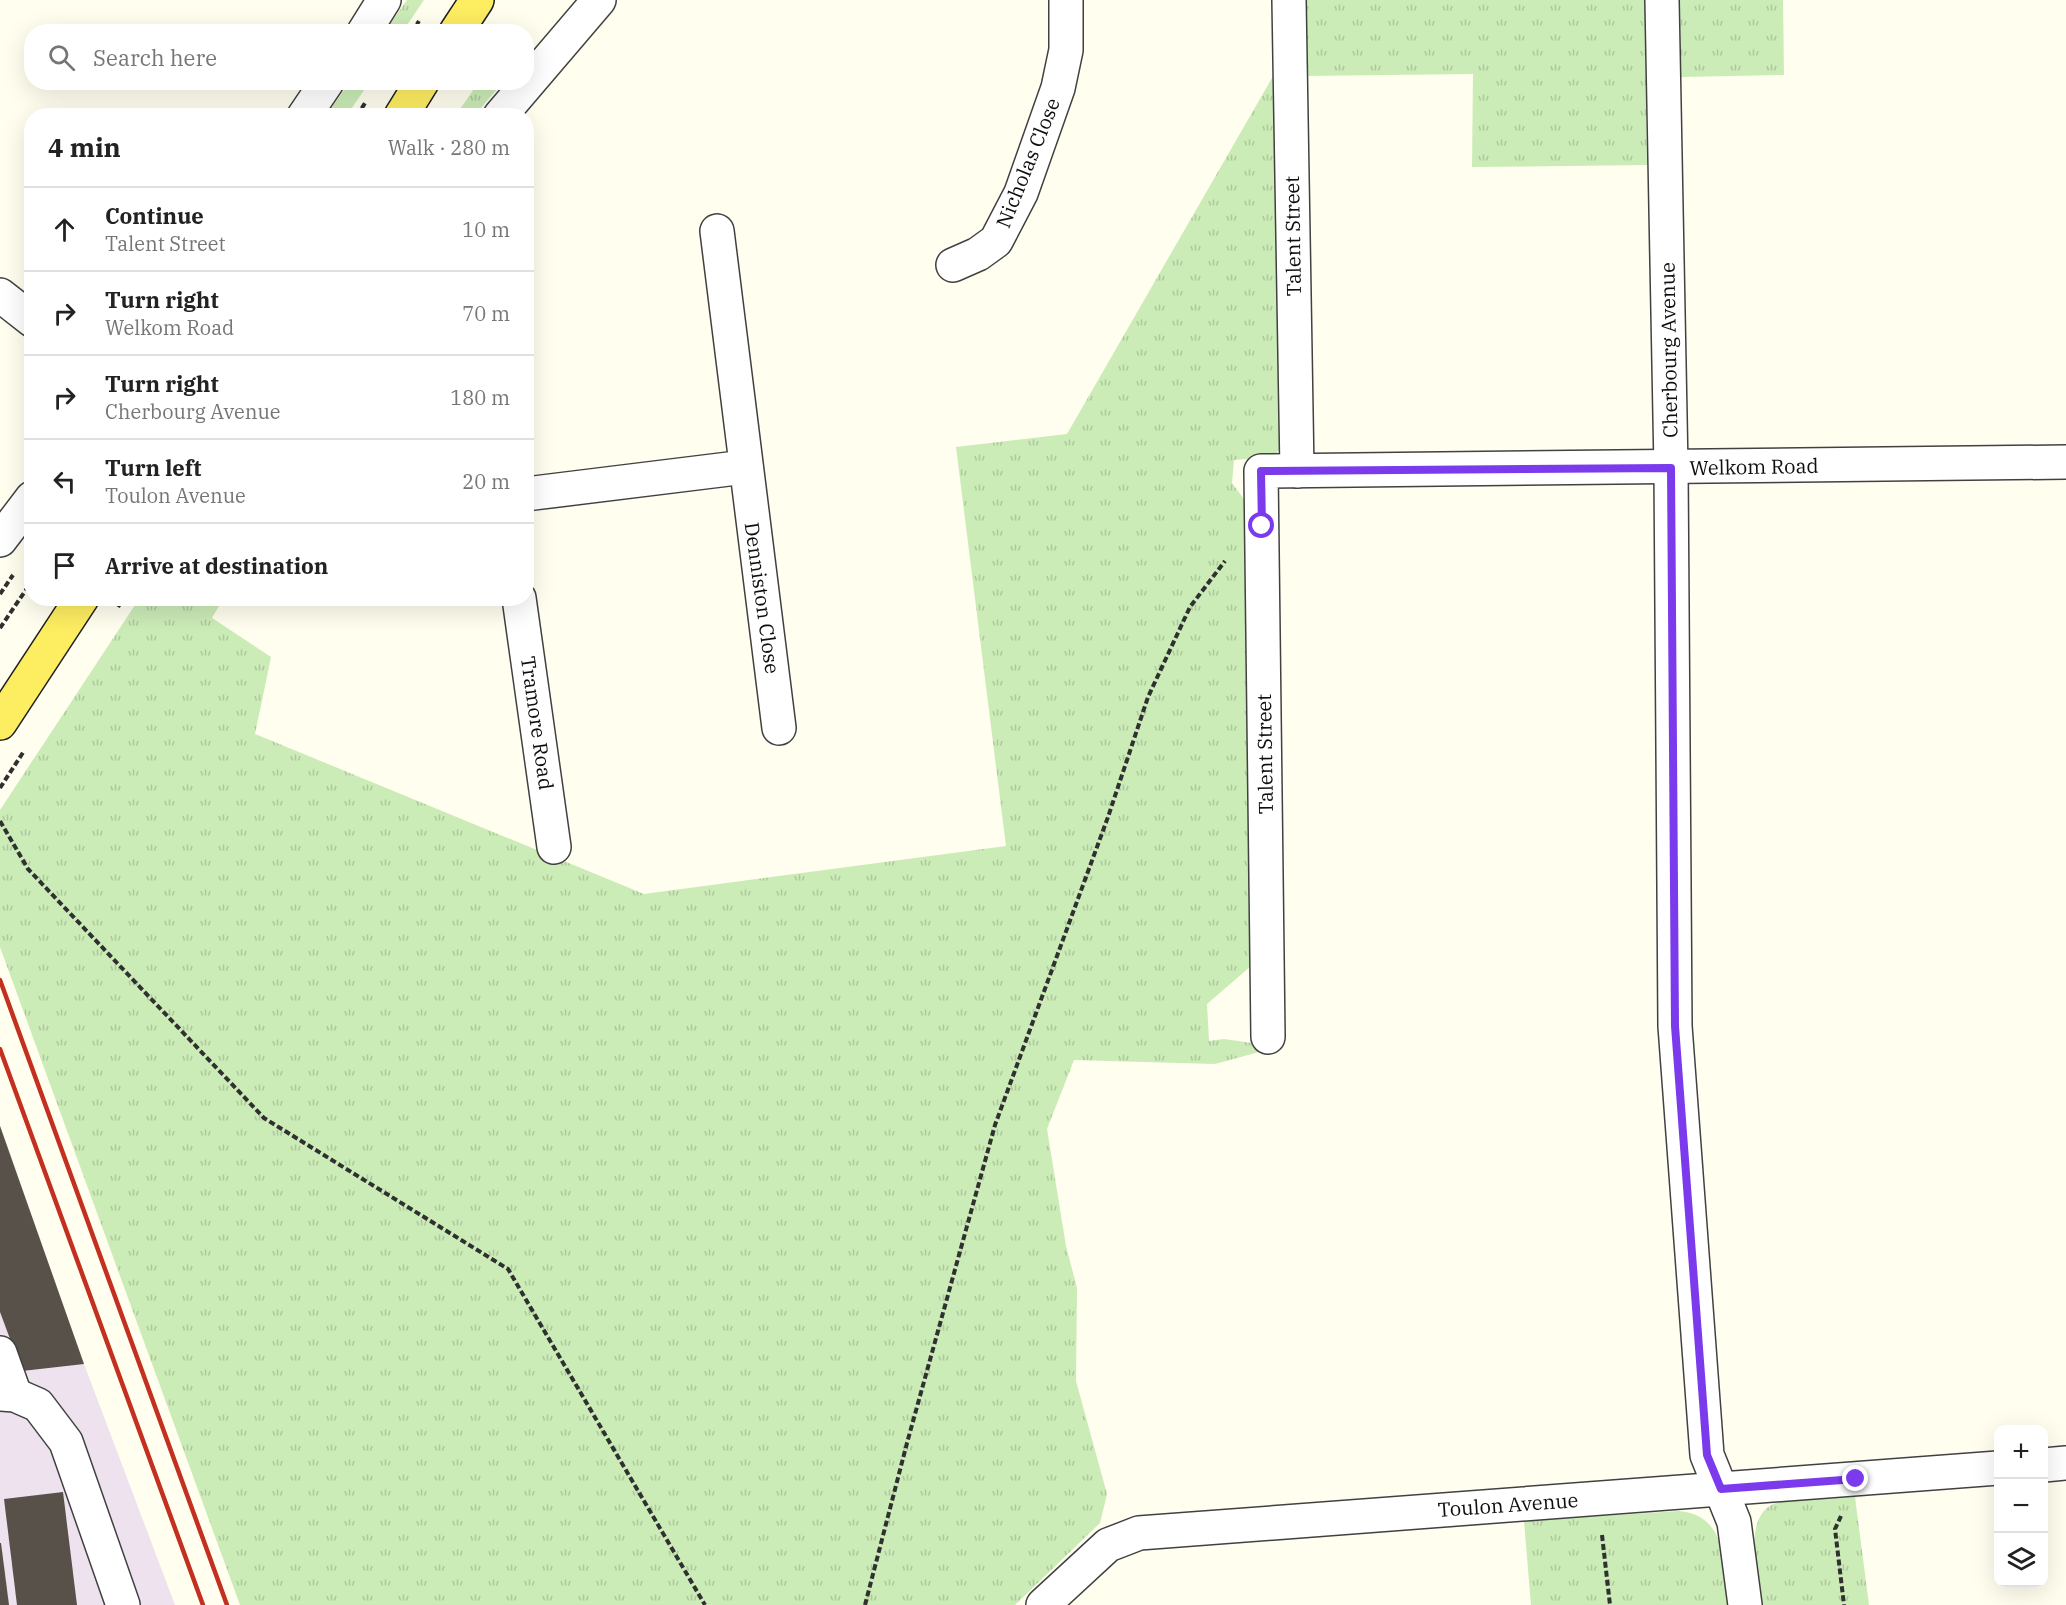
<!DOCTYPE html>
<meta charset="utf-8">
<style>
:root{--surface:#fff;--page:#f2f2f2;--text:#222;--muted:#767676;--line:#e0e0e0}
body{margin:0;font-family:"IBM Plex Serif",serif;background:var(--page);color:var(--text)}
.controls{position:absolute;right:18px;bottom:18px;display:grid;overflow:hidden;border-radius:12px;box-shadow:0 6px 24px #0002}
.controls button{width:54px;height:54px;display:grid;place-items:center;padding:0;border:0;border-bottom:2px solid var(--line);background:var(--surface);color:var(--text);font:30px sans-serif}
.stop{position:absolute;width:18px;height:18px;margin:-14px;border:4px solid #7c3aed;border-radius:50%;background:#fff}
.stop.end{background:#7c3aed;border-color:#fff;box-shadow:0 2px 6px #0008}
.list{margin:0;padding:0;list-style:none}
h2{display:flex;justify-content:space-between;align-items:center;height:78px;margin:0;padding:0 24px;font-size:26px}
h2 small{font-size:20px;font-weight:400;color:var(--muted)}
.list li{display:grid;grid-template-columns:39px 1fr auto;gap:18px;align-items:center;box-sizing:border-box;height:84px;padding:0 24px;border-top:2px solid var(--line)}
.list b{display:block;font-size:22px;white-space:nowrap}
.list p{margin:0;font-size:20px;white-space:nowrap;color:var(--muted)}
.list em{font-size:20px;font-style:normal;color:var(--muted)}
.icon{flex:none;width:33px;height:33px;fill:none;stroke:currentColor;stroke-width:2;stroke-linecap:round;stroke-linejoin:round}
.map{position:relative;flex:none;width:2066px;height:1605px;overflow:hidden}
.search{position:absolute;background:var(--surface);box-shadow:0 6px 24px #0002;left:24px;top:24px;width:510px;height:66px;display:flex;align-items:center;gap:15px;box-sizing:border-box;padding:0 21px;border-radius:24px;color:var(--muted);font-size:22px}
.panel{position:absolute;background:var(--surface);box-shadow:0 6px 24px #0002;left:24px;top:108px;width:510px;height:498px;border-radius:24px}
.map>svg:first-child{display:block}
</style>
<div class="map">
<svg width="2066" height="1605" viewBox="0 0 2066 1605">
<defs>
<pattern id="grass-tufts" width="24" height="20" patternUnits="userSpaceOnUse" patternTransform="scale(1.5)"><rect width="24" height="20" fill="#cbebb7"/><path d="M3 7l-1-3M5 7V3M7 7l1-3M15 17l-1-3M17 17v-4M19 17l1-3" fill="none" stroke="#adc89c"/></pattern>
</defs>
<rect width="100%" height="100%" fill="#fffeef"/>
<path fill="#ede2ed" d="M 0,1125 L 84,1364 L 175,1605 L 0,1605 Z"/>
<g fill="url(#grass-tufts)">
<path d="M 407,0 L 424,0 L 403,31 L 385,31 Z"/>
<path d="M 1302,0 L 1645,0 L 1647,165 L 1472,167 L 1473,74 L 1303,76 Z"/>
<path d="M 1680,0 L 1783,0 L 1784,75 L 1681,77 Z"/>
<path d="M 1272,78 L 1279,79 L 1282,447 L 1272,457 L 1234,460 L 1232,483 L 1249,506 L 1251,966 L 1207,1004 L 1209,1041 L 1224,1039 L 1259,1044 L 1259,1052 L 1215,1064 L 1074,1060 L 1047,1129 L 1066,1246 L 1077,1288 L 1076,1381 L 1107,1494 L 1100,1523 L 1015,1605 L 240,1605 L 0,947 L 0,810 L 139,599 L 223,599 L 212,618 L 271,657 L 255,734 L 644,894 L 1006,846 L 956,447 L 1067,434 Z"/>
<path d="M 349,83 L 369,83 L 347,115 L 326,115 Z"/>
<path d="M 478,83 L 502,83 L 475,115 L 456,115 Z"/>
<path d="M 1855,1497 L 1869,1605 L 1761,1605 C 1758,1578 1741,1515 1776,1503 C 1791,1498 1837,1499 1855,1497 Z"/>
<path d="M 1679,1511 C 1729,1516 1723,1566 1728,1605 L 1531,1605 L 1524,1521 Z"/>
</g>
<g fill="#57514a">
<path d="M 0,1126 L 84,1364 L 22,1371 L 0,1312 Z"/>
<path d="M 63,1492 L 77,1605 L 17,1605 L 4,1499 Z"/>
<path d="M 0,1543 L 1,1543 L 9,1605 L 0,1605 Z"/>
</g>
<g fill="none" stroke-linecap="round" stroke-linejoin="round">
<defs>
<g id="minor">
<path d="M 1289,0 L 1297,471"/>
<path d="M 1662,0 L 1671,468 L 1675,1026 L 1707,1455 L 1734,1522 L 1745,1605"/>
<path d="M 364,32 L 384,0"/>
<path d="M 304,116 L 327,82"/>
<path d="M 500,116 L 599,0"/>
<path d="M 717,231 L 779,728"/>
<path d="M 953,265 L 978,254 L 996,241 L 1021,193 L 1058,88 L 1066,50 L 1066,0"/>
<path d="M 0,295 L 32,320"/>
<path d="M 526,494 L 745,467"/>
<path d="M 0,540 L 32,498"/>
<path d="M 519,598 L 554,847"/>
<path d="M 1268,1037 L 1261,471 L 2066,462"/>
<path d="M 0,1353 L 15,1395"/>
<path d="M 0,1394 L 15,1395 L 38,1405 L 66,1442 L 123,1605"/>
<path d="M 2044,1465 L 2066,1463"/>
<path d="M 1043,1605 L 1108,1545 L 1139,1533 L 1998,1468"/>
</g>
<g id="major">
<path d="M 456,32 L 477,0"/>
<path d="M 401,116 L 422,82"/>
<path d="M 0,723 L 82,598"/>
</g>
</defs>
<use href="#minor" stroke="#414141" stroke-width="36"/>
<use href="#major" stroke="#1f1f1f" stroke-width="36"/>
<g stroke="#303030" stroke-width="4" stroke-dasharray="6 3" stroke-linecap="butt">
<path d="M 412,32 L 419,21"/>
<path d="M 357,116 L 365,103"/>
<path d="M 0,594 L 13,575"/>
<path d="M 118,607 L 124,598"/>
<path d="M 0,628 L 32,581"/>
<path d="M 0,788 L 24,751"/>
<path d="M 0,821 L 28,869 L 264,1118 L 508,1269 L 705,1605"/>
<path d="M 1841,1516 L 1835,1529 L 1844,1605"/>
<path d="M 1602,1535 L 1610,1605"/>
<path d="M 865,1605 L 907,1443 L 995,1125 L 1108,817 L 1148,697 L 1190,607 L 1225,561"/>
</g>
<use href="#minor" stroke="#fff" stroke-width="33"/>
<use href="#major" stroke="#fded61" stroke-width="33"/>
<g stroke="#c43020" stroke-width="4.5">
<path d="M 0,980 L 227,1605"/>
<path d="M 0,1049 L 203,1605"/>
</g>
</g>
<g fill="none" stroke-linecap="round" stroke-linejoin="round">
<path stroke="#7c3aed" stroke-width="8" d="M 1262,526 L 1261,471 L 1671,468 L 1675,1026 L 1707,1455 L 1721,1489 L 1856,1479"/>
</g>
<g text-anchor="middle" stroke-width="6" stroke-linejoin="round" paint-order="stroke">
<g font-size="20" fill="#0e0e0e" stroke="#fff">
<text transform="translate(1028 163) rotate(-68)" y="7">Nicholas Close</text>
<text transform="translate(1293 236) rotate(-91)" y="7">Talent Street</text>
<text transform="translate(1669 350) rotate(-91)" y="7">Cherbourg Avenue</text>
<text transform="translate(1754 467) rotate(-1)" y="7">Welkom Road</text>
<text transform="translate(762 598) rotate(82)" y="7">Denniston Close</text>
<text transform="translate(537 723) rotate(82)" y="7">Tramore Road</text>
<text transform="translate(1265 754) rotate(-91)" y="7">Talent Street</text>
<text transform="translate(1508 1505) rotate(-4)" y="7">Toulon Avenue</text>
</g>
</g>
</svg>
<div class="controls">
<button>+</button>
<button>−</button>
<button><svg class="icon" aria-label="layers" viewBox="0 0 24 24"><path d="M12 4l9 5-9 5-9-5zM3 14l9 5 9-5"/></svg></button>
</div>
<div class="stop" style="left:1262px;top:526px"></div>
<div class="stop end" style="left:1856px;top:1479px"></div>
<div class="search"><svg class="icon" aria-label="search" viewBox="0 0 24 24"><circle cx="10" cy="10" r="6"/><path d="M15 15l6 6"/></svg>Search here</div>
<section class="panel">
<h2>4 min<small>Walk · 280 m</small></h2>
<ul class="list">
<li><svg class="icon" aria-label="ahead" viewBox="0 0 24 24"><path d="M12 20V5M6 11l6-6 6 6"/></svg><div><b>Continue</b><p>Talent Street</p></div><em>10 m</em></li>
<li><svg class="icon" aria-label="right" viewBox="0 0 24 24"><path d="M7 20v-9h11M14 6l5 5-5 5"/></svg><div><b>Turn right</b><p>Welkom Road</p></div><em>70 m</em></li>
<li><svg class="icon" aria-label="right" viewBox="0 0 24 24"><path d="M7 20v-9h11M14 6l5 5-5 5"/></svg><div><b>Turn right</b><p>Cherbourg Avenue</p></div><em>180 m</em></li>
<li><svg class="icon" aria-label="left" viewBox="0 0 24 24"><path d="M17 20v-9H6M10 6l-5 5 5 5"/></svg><div><b>Turn left</b><p>Toulon Avenue</p></div><em>20 m</em></li>
<li><svg class="icon" aria-label="arrive" viewBox="0 0 24 24"><path d="M6 21V4h12l-3 4 3 4H6"/></svg><div><b>Arrive at destination</b></div></li>
</ul>
</section>
</div>
